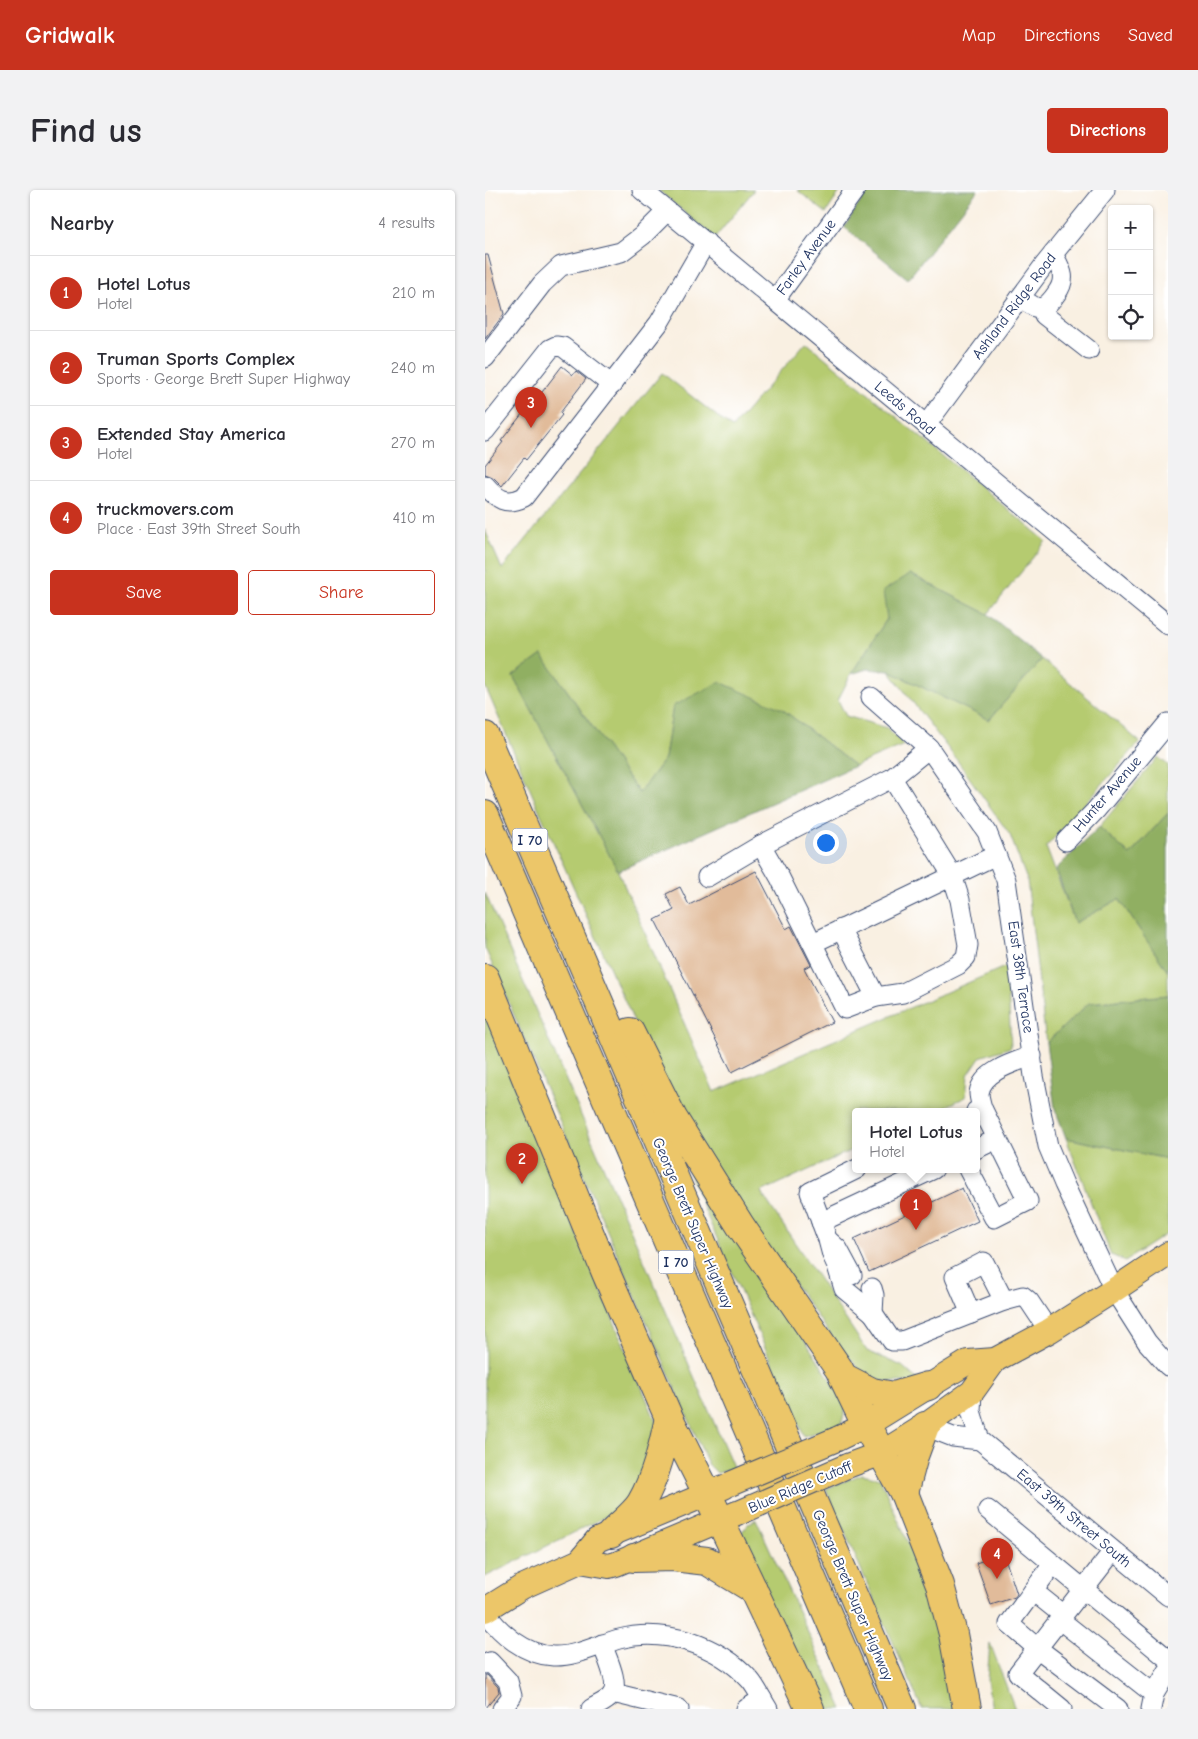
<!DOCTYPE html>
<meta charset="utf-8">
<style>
:root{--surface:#fff;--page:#f2f2f3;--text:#2b2b33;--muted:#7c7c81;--line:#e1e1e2;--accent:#c8321e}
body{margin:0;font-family:"Comic Neue",sans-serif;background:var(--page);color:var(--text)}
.controls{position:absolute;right:15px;top:15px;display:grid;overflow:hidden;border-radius:5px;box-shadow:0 1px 4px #0004}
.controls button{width:45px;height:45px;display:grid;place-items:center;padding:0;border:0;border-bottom:1px solid var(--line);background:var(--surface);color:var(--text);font:25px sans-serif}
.you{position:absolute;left:340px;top:652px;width:18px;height:18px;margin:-12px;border:4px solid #fff;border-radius:50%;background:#1a73e8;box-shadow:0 0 0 8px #1a73e833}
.badge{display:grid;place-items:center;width:32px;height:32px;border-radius:50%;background:var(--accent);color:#fff;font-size:16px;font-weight:700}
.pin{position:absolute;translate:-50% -41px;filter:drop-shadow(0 1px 2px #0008)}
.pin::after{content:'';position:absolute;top:26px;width:18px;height:15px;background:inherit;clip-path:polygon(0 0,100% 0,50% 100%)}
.popup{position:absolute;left:367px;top:918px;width:128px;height:65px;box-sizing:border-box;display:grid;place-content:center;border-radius:5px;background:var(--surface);filter:drop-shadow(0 1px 4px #0005);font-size:16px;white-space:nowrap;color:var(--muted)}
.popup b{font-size:19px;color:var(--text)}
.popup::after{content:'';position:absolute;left:50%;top:100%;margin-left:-10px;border:10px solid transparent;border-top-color:var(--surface)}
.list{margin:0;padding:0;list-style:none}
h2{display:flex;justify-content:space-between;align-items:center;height:65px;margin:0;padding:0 20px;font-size:21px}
h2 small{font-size:16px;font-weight:400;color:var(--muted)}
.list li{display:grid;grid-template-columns:32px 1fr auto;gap:15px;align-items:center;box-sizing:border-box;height:75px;padding:0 20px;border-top:1px solid var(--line)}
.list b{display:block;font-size:19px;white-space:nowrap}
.list p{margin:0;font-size:16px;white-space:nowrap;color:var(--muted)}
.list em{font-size:16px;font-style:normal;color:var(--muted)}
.actions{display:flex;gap:10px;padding:15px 20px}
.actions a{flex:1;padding:11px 0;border:1px solid var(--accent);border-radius:5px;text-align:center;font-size:18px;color:var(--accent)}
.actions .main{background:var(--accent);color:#fff}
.icon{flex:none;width:28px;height:28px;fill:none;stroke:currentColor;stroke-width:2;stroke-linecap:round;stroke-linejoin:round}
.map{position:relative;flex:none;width:683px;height:1519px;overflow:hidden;border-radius:5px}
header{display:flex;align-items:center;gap:30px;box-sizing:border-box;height:70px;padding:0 25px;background:var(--accent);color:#fff}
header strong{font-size:24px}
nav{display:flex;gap:28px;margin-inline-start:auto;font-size:18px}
.intro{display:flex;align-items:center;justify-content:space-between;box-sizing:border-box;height:120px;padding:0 30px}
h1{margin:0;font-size:35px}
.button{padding:12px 22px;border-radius:5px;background:var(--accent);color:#fff;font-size:18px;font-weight:700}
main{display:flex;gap:30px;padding:0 30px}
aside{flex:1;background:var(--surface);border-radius:5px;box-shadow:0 1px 4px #0004}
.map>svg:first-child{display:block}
</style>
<header>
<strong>Gridwalk</strong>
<nav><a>Map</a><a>Directions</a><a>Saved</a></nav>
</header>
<div class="intro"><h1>Find us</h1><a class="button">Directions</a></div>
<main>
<aside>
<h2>Nearby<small>4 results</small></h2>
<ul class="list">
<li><span class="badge">1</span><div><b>Hotel Lotus</b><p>Hotel</p></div><em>210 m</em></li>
<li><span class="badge">2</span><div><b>Truman Sports Complex</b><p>Sports · George Brett Super Highway</p></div><em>240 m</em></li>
<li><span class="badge">3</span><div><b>Extended Stay America</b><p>Hotel</p></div><em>270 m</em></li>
<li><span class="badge">4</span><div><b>truckmovers.com</b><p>Place · East 39th Street South</p></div><em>410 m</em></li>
</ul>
<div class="actions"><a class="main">Save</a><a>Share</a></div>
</aside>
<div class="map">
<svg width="683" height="1519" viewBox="0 0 683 1519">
<rect width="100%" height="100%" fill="#fff"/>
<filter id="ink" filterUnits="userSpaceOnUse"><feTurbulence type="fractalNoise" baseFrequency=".02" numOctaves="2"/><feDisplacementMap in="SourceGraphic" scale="10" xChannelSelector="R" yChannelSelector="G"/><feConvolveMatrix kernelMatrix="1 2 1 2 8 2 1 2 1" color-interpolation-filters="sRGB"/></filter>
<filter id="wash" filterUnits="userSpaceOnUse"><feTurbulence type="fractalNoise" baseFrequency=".0096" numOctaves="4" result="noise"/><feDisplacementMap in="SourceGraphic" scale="20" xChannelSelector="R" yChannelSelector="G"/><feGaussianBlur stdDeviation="1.12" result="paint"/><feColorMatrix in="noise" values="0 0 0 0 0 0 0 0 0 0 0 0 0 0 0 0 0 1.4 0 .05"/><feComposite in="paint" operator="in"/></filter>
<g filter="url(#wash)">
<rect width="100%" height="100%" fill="#f9f0e2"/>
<g fill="#b5cb6f" stroke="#687d66">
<path d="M 173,0 L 269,0 L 230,48 Z"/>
<path d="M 312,0 L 356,0 L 341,23 Z"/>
<path d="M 321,152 L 561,351 L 503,424 L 425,384 L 402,429 L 366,484 L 353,510 L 361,526 L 402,538 L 419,555 L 370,576 L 297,519 L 188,517 L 180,568 L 154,603 L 57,465 L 28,486 L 133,681 L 229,902 L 522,776 L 526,857 L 495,867 L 483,885 L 481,907 L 451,921 L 371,921 L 371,958 L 276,1002 L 382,1161 L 417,1176 L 435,1192 L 398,1192 L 377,1182 L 355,1158 L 211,957 L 164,865 L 61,636 L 0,496 L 0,340 L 17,379 L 177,183 L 247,238 Z"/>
<path d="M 557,469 L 655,552 L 561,657 L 590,733 L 634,709 L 683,782 L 683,805 L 604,813 L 561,853 L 542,690 L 525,645 L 471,569 L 404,481 L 504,530 Z"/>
<path d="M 673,567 L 683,575 L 683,623 L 645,665 L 614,637 Z"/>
<path d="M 0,703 L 249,1279 L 232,1283 L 223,1274 L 0,758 Z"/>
<path d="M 0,823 L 175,1241 L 170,1268 L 138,1318 L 0,1387 Z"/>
<path d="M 581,948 L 683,969 L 683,1043 L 640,1071 L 626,1065 Z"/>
<path d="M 196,960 L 362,1215 L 356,1235 L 319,1246 L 212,1003 Z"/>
<path d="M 377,1284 L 395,1288 L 449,1413 L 475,1519 L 437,1519 L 341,1299 Z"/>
<path d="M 271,1329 L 358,1519 L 330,1519 L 254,1346 L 262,1335 Z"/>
<path d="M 505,1453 L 530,1519 L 507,1519 L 502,1491 Z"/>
</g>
<g fill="#90af62" stroke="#566f60">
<path d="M 383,0 L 493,0 L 423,89 L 359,37 Z"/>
<path d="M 425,384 L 503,424 L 557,469 L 504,530 L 404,481 L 382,479 L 366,484 L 402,429 L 398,401 Z"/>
<path d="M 57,465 L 154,603 L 180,568 L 188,516 L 235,492 L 297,519 L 370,576 L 133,681 L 28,486 Z"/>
<path d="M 683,623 L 683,782 L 634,709 L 590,733 L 571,679 L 614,637 L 645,665 Z"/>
<path d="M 683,805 L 683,969 L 581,948 L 570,919 L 561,853 L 604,813 Z"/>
</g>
<g id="blocks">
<g fill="#e1bb9a">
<path d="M 0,65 L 3,65 L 19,124 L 0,149 Z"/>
<path d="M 77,176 L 88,185 L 91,181 L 101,189 L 75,223 L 77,225 L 41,270 L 39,268 L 17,296 L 8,287 L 0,284 L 0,275 L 18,252 L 16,251 L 52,205 L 54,206 Z"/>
<path d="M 271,681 L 301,739 L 306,736 L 326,775 L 319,778 L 347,832 L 247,882 L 170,730 L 189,720 L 181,704 L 195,697 L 204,715 Z"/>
<path d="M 477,998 L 493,1031 L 384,1082 L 369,1049 Z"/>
<path d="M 515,1353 L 532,1404 L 530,1407 L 506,1415 L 491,1373 L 502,1369 L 498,1359 Z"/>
<path d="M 0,1485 L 2,1485 L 13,1497 L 14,1502 L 0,1519 Z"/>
</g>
</g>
</g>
<g filter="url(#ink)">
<use href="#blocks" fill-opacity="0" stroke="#3c4c72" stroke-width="1"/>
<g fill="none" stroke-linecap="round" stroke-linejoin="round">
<defs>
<g id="minor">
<path d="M 157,0 L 683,435"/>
<path d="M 535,108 L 550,117 L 557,118 C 564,114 567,110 571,104 C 583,88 576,79 568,64"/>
<path d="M 290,110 L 370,0"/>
<path d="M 557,118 L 559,125 L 604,160"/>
<path d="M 0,168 L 57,94 L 76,76 L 136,62 L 157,46 L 182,21"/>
<path d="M 441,235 L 560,74 L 620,0"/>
<path d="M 0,241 L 65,159 L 71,156 L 78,157 L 127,195"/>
<path d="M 0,295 C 12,309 21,316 39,307 L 174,133 L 221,52"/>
<path d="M 386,507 L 444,558 L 502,642 L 521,690 L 549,886 L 563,956 L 579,994 L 629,1100 L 662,1152 L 683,1176"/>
<path d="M 407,588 L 467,685 L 475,710 L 483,755 L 481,767 L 473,775 L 418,803 L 391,807 L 360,819 L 295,688 L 276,655 L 407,588 L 444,558"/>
<path d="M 581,651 L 611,620 L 683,533"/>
<path d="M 222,687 L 276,655"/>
<path d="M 356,739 L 391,807"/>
<path d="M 328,753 L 511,665"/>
<path d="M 497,918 C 496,914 494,907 494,903 C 497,881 530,872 547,866"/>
<path d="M 491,959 L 512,949"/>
<path d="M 483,979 L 509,1028 L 543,1011 L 497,918 L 491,921"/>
<path d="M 336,1032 L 449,979"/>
<path d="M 341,1045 L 325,1002 L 372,979"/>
<path d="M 367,1085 L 353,1059 L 343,1050 L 347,1065 L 352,1076 L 359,1099 L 388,1123 L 389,1105 L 387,1098"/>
<path d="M 388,1123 L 407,1151 L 417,1151 L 519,1111 L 538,1106 L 544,1111 L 564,1141"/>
<path d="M 486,1124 L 470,1087 L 499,1072 L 519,1111"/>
<path d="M 487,1202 L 486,1221 L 495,1250 L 683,1406"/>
<path d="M 440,1236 L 468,1247 L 495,1250"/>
<path d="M 503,1320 L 683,1469"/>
<path d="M 568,1374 L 524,1434 L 552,1458 L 633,1519"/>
<path d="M 548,1401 L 578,1425"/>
<path d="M 0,1422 C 15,1443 40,1465 68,1466 C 90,1467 113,1455 134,1449 C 179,1437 234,1455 265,1490 C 272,1498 277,1510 283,1519"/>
<path d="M 575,1430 L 669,1504"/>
<path d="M 0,1474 L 5,1472 L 23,1491 L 27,1506 L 17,1519"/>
<path d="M 128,1503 L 194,1519"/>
<path d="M 106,1519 C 112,1515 121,1512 126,1506 C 136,1495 121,1466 117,1454"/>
<path d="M 261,1519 L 277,1509"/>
<path d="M 577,1519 L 533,1483 L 628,1361"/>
<path d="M 666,1519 L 669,1504 L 683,1481"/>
</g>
<g id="major">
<path d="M 352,1249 L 381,1235 L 483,1172 L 510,1170 L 564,1141 L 629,1100 L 683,1064"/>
<path d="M 362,1276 L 397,1263 L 440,1236 L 487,1202 L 510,1170"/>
<path d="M 95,1371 L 124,1376 L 131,1374 L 252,1323"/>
<path d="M 0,1420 L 37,1397 L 95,1371 L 112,1350 L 239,1297"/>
</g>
<g id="highway">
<path d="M 0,546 L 417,1519"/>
<path d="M 0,625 L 383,1519"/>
<path d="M 0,788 L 121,1083 L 184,1228 L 222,1303 L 325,1519"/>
<path d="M 145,842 L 188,928 L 255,1035 L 354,1179 L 381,1235 L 419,1303 L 455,1395 L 468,1444 L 482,1519"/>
<path d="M 358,1187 L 387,1202 L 409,1206 L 443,1196"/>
<path d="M 419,1303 L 429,1266 L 440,1236"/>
<path d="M 126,1344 C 135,1334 149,1324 156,1313 C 171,1287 178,1256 184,1228"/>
<path d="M 149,1368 L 188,1367 L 222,1371 L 268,1399"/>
</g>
</defs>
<use href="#minor" stroke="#3c4c72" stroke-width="21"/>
<use href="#major" stroke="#3c4c72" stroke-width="26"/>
<use href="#highway" stroke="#3c4c72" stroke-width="30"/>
<use href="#minor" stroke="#fff" stroke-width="19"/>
<use href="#major" stroke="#ecc669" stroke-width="24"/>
<use href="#highway" stroke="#ecc669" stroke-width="28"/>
<defs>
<g id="major-bridge">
<path d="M 245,1294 L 352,1249"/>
<path d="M 256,1322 L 362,1276"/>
</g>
</defs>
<use href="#major-bridge" stroke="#3c4c72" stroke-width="26" stroke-linecap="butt"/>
<use href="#major-bridge" stroke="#ecc669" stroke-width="24"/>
</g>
</g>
<g text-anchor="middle" stroke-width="4" stroke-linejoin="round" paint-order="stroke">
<g fill="#fff" stroke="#5f6d8e" stroke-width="1">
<rect x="27.5" y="638.5" width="35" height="23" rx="4"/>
<rect x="173.5" y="1060.5" width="35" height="23" rx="4"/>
</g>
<g font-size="14" font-weight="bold" fill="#1b2f5e">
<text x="45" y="655">I 70</text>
<text x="191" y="1077">I 70</text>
</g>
<g font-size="15" fill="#1b2f5e" stroke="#fff">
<text transform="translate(321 67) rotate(-54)" y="5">Farley Avenue</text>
<text transform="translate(529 116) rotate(-53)" y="5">Ashland Ridge Road</text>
<text transform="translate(420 218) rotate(40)" y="5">Leeds Road</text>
<text transform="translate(622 604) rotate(-49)" y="5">Hunter Avenue</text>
<text transform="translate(536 787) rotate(82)" y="5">East 38th Terrace</text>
<text transform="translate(208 1033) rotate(67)" y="5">George Brett Super Highway</text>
<text transform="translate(315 1297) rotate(-23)" y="5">Blue Ridge Cutoff</text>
<text transform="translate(589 1328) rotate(40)" y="5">East 39th Street South</text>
<text transform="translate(368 1405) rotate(67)" y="5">George Brett Super Highway</text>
</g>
</g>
</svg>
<div class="controls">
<button>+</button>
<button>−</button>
<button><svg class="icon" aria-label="locate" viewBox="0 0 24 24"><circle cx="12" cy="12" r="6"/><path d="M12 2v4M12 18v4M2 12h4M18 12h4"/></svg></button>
</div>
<div class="you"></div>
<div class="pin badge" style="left:431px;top:1040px">1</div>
<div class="popup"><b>Hotel Lotus</b>Hotel</div>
<div class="pin badge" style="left:37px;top:994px">2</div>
<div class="pin badge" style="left:46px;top:238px">3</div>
<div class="pin badge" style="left:512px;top:1389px">4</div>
</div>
</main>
